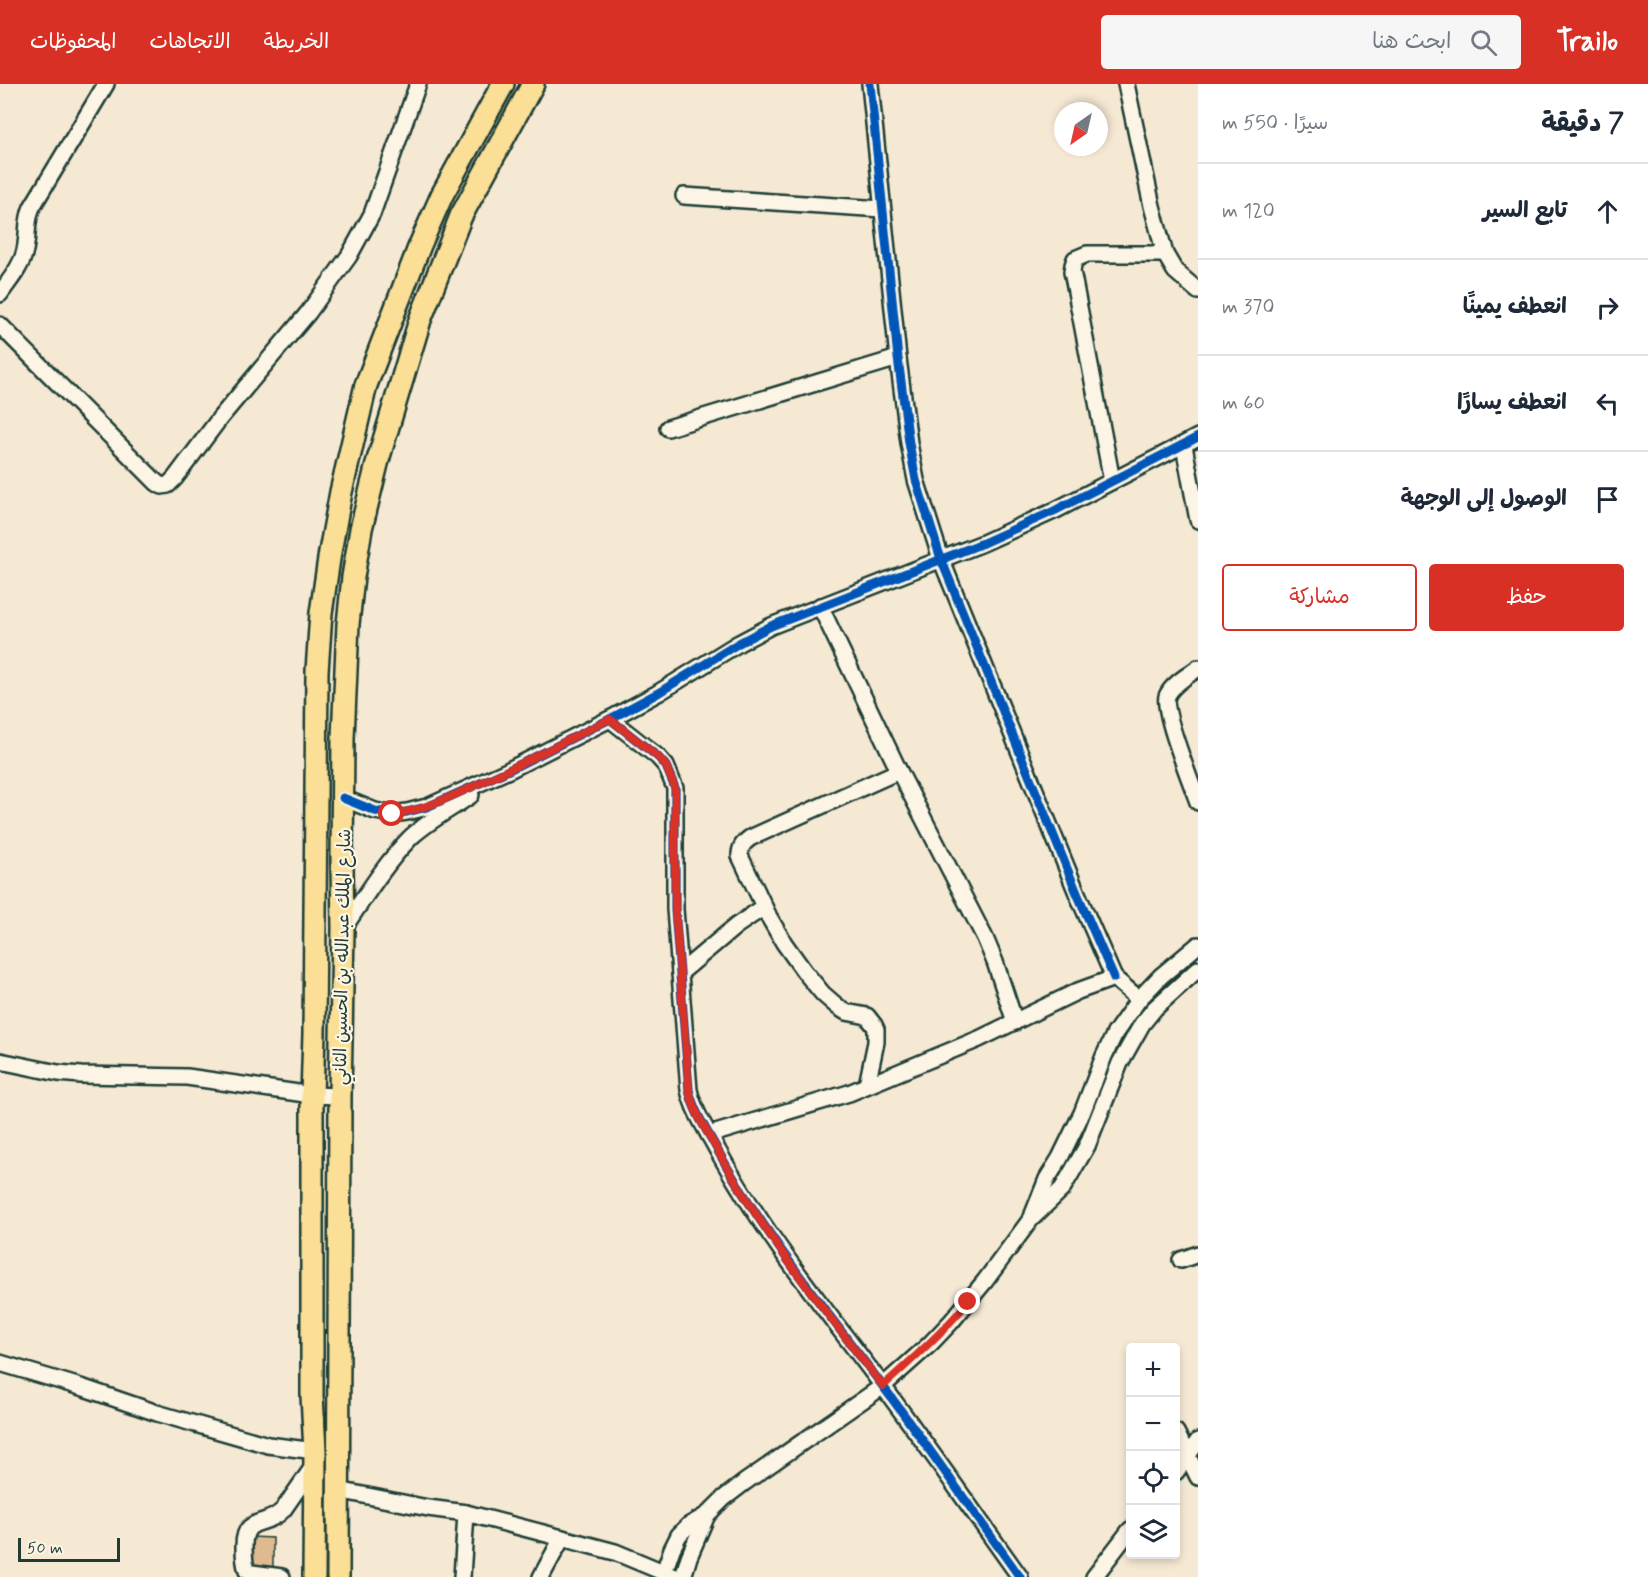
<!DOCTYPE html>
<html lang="ar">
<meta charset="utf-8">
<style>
:root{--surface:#fff;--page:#f6f6f7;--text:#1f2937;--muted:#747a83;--line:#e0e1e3;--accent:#d93025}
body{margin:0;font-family:Mynerve,"Playpen Sans Arabic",sans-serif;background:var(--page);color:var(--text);direction:rtl}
.controls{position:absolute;right:18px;bottom:18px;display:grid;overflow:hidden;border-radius:6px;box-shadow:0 3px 9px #0003}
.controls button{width:54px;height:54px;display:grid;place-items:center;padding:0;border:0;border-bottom:2px solid var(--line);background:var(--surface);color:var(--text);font:30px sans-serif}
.compass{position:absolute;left:1054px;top:18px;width:54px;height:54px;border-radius:50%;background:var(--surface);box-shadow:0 3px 9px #0003;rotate:214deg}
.scale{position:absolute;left:18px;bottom:15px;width:102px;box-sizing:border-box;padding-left:6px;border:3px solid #1f3d34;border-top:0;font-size:16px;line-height:21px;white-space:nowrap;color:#1f3d34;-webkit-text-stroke:4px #fcf5e5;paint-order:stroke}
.stop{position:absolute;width:18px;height:18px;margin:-14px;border:4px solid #d93025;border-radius:50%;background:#fff}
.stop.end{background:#d93025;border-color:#fff;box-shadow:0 2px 6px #0008}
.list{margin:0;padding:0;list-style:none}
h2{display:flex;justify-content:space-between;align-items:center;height:78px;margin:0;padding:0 24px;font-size:26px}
h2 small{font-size:20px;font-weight:400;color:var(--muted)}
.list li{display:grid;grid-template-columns:39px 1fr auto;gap:18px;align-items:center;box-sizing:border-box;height:96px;padding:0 24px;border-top:2px solid var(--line)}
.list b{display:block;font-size:22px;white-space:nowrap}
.list em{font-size:20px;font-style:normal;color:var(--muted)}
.actions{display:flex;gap:12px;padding:18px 24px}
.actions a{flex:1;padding:14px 0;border:2px solid var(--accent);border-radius:6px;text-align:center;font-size:21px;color:var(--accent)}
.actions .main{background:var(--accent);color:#fff}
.icon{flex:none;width:33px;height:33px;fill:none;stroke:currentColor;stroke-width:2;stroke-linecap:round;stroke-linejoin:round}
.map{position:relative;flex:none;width:1198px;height:1493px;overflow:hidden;direction:ltr}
header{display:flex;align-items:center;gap:36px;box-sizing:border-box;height:84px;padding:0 30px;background:var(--accent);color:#fff}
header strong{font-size:28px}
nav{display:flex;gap:33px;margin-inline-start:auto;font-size:21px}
.search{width:420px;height:54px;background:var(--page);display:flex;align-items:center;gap:15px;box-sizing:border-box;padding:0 21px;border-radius:6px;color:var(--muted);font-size:22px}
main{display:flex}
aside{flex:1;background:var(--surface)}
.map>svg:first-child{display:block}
</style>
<header>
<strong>Trailo</strong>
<div class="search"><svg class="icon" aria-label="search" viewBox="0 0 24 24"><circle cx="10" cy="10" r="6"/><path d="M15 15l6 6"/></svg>ابحث هنا</div>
<nav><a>الخريطة</a><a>الاتجاهات</a><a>المحفوظات</a></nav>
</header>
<main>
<aside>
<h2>7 دقيقة<small>سيرًا · 550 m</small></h2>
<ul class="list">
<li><svg class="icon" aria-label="ahead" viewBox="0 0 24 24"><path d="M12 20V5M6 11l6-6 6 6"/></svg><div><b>تابع السير</b></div><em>120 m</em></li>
<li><svg class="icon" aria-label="right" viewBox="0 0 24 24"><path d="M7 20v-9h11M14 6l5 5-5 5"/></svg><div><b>انعطف يمينًا</b></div><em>370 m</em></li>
<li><svg class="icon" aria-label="left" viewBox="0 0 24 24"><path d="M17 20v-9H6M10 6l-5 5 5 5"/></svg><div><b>انعطف يسارًا</b></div><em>60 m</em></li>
<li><svg class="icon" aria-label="arrive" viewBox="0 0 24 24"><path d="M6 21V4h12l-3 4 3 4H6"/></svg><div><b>الوصول إلى الوجهة</b></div></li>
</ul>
<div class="actions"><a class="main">حفظ</a><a>مشاركة</a></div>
</aside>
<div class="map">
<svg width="1198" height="1493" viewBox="0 0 1198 1493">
<rect width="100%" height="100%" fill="#f6e9d4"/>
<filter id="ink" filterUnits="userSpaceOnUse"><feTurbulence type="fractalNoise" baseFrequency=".0167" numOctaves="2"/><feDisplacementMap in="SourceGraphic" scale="12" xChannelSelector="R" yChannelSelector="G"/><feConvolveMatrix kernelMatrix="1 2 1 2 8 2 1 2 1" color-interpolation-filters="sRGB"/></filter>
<g filter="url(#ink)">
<path fill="#dfba90" stroke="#1f3d34" stroke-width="1.5" d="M 251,1453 L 273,1454 L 273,1484 L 251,1483 Z"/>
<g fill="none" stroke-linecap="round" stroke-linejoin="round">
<defs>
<g id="minor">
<path d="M 870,0 L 898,274 L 909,359 L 916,396 L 941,475 L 1077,809 L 1114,894"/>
<path d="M 1126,0 L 1152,122 L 1165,170 L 1175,187 L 1198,207"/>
<path d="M 684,112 L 882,125"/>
<path d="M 0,210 C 8,198 20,185 24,170 C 29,154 25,138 32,123 L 106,0"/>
<path d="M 0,241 L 157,399 L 162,402 L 168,401 L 175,394 L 220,334 L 308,229 L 349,172 L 372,130 L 418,0"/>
<path d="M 668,344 L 898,274"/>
<path d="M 1184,362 L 1198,436"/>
<path d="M 1112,397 L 1074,197 L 1072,188 L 1073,181 L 1075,175 L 1087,170 L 1165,170"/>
<path d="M 820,522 L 899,687 L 985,854 L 995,878 L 1015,938"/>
<path d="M 1198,584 C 1189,591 1172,600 1167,612 C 1162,626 1192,701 1198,718"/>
<path d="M 610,635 L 658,673 L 666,682 L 675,704 L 675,825 L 689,1006 C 694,1028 707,1046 718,1067 C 764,1150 825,1225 882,1301 C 929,1364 974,1429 1020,1493"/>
<path d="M 343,714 L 375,727 L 392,730 L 407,728 L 427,723 L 509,686 L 610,635 L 658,609 L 739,559 L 771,542 L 983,459 L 1054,427 L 1198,353"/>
<path d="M 343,845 C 364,814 384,781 410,754 C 428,737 451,725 471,711"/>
<path d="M 680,889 L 736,842 L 764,823"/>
<path d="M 0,977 L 58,989 L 81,991 L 187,993 L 312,1011 L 340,1012"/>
<path d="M 867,1001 L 876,958 L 876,945 L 874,941 L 867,932 L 846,928 L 838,923 L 823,910 L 804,887 L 784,859 L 769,833 L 740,772 C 740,763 743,759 750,754 L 899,687"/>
<path d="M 709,1051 L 849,1009 L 979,955 L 1078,907 L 1114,894 L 1139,915"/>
<path d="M 1033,1130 L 1047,1095 L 1060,1074 L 1082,1029 L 1104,972 L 1115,949 L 1139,915 L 1161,892 L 1198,861"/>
<path d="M 1181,1176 L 1198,1170"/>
<path d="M 0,1279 L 84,1304 L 157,1329 L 268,1361 L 315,1367"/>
<path d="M 1176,1348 L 1198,1393"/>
<path d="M 1176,1388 L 1198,1357"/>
<path d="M 338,1406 L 428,1424 L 466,1429 L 562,1454 L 615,1468 L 675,1493"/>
<path d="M 282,1493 L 252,1489 L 247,1487 C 244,1479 244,1471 244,1462 C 244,1431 266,1444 283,1426 L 315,1380"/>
<path d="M 462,1493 L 466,1429"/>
<path d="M 541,1493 L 562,1454"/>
<path d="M 664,1493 L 664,1488 L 672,1465 L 679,1451 L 688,1442 L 707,1431 L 724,1414 L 745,1398 L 883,1302 L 930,1260 L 951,1238 L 985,1197 L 1031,1135 L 1062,1105 L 1087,1062 L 1120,979 L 1142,940 L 1155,924 L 1198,885"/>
<path d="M 683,1493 L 689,1473 L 707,1431"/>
<path d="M 1094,1493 L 1130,1446"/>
</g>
<g id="highway">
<path d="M 314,1493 L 315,1367 L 312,1312 L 312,1011 L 314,950 L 317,587 L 321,529 L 330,468 L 341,408 L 366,301 L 420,161 L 442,111 L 503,0"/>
<path d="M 338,1493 L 340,1012 L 343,845 L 342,780 L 343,654 L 348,540 L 353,493 L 361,445 L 378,376 L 420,236 L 461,132 L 533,0"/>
</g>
</defs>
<use href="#minor" stroke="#1f3d34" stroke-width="20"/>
<use href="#highway" stroke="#1f3d34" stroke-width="26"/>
<use href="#minor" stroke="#fcf5e5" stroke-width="15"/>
<use href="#highway" stroke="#fbdf96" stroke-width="21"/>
<defs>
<g id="cycleway">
<path d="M 870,0 L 898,274 L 909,359 L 916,396 L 941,475 L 1077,809 L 1114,894"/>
<path d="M 610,635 L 658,673 L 666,682 L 675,704 L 675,825 L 689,1006 C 694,1028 707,1046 718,1067 C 764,1150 825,1225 882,1301 C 929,1364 974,1429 1020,1493"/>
<path d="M 343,714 L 375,727 L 392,730 L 407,728 L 427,723 L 509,686 L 610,635 L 658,609 L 739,559 L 771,542 L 983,459 L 1054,427 L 1198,353"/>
</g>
</defs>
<use href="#cycleway" stroke="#fcf5e5" stroke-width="13"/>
<use href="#cycleway" stroke="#0057b8" stroke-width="9"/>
</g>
</g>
<g fill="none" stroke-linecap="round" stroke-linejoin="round" filter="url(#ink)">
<path stroke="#d93025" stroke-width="8" d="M 392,730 C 422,727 448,714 474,702 C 520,681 565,657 610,635 L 658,673 L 666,682 L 675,704 L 675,825 L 689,1006 C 694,1029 707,1047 718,1067 C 764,1151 825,1227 883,1302 C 913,1275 942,1249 968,1218"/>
</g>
<g text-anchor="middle" stroke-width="4.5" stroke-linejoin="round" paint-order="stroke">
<g font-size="18" fill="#1f3d34" stroke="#fcf5e5">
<text transform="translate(342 873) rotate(-89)" y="6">شارع الملك عبدالله بن الحسين الثاني</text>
</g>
</g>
</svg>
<div class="controls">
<button>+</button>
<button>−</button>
<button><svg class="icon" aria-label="locate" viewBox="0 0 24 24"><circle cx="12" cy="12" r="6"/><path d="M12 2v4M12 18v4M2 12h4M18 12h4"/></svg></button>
<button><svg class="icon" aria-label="layers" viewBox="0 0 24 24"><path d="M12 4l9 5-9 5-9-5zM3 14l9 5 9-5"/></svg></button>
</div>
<svg class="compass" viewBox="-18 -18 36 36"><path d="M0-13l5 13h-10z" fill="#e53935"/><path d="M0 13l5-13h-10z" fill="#747a83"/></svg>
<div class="scale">50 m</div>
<div class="stop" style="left:392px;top:730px"></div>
<div class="stop end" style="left:968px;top:1218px"></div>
</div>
</main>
